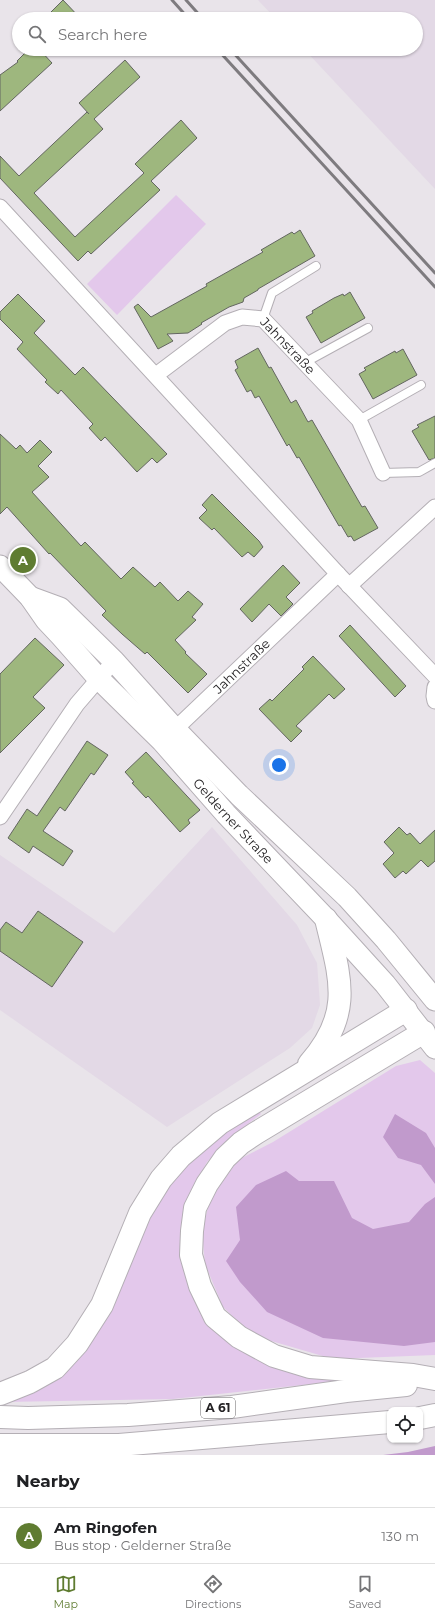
<!DOCTYPE html>
<meta charset="utf-8">
<style>
:root{--surface:#fff;--page:#f6f6f6;--text:#202124;--muted:#757577;--line:#e0e0e0;--accent:#5f7c31}
body{margin:0;font-family:Montserrat,sans-serif;background:var(--page);color:var(--text)}
.controls{position:absolute;right:12px;bottom:12px;display:grid;overflow:hidden;border-radius:8px;box-shadow:0 1px 3px #0004}
.controls button{width:36px;height:36px;display:grid;place-items:center;padding:0;border:0;border-bottom:1px solid var(--line);background:var(--surface);color:var(--text);font:20px sans-serif}
.you{position:absolute;left:279px;top:765px;width:14px;height:14px;margin:-10px;border:3px solid #fff;border-radius:50%;background:#1a73e8;box-shadow:0 0 0 6px #1a73e833}
.badge{display:grid;place-items:center;width:26px;height:26px;border-radius:50%;background:var(--accent);color:#fff;font-size:13px;font-weight:700}
.pin{position:absolute;translate:-50% -50%;border:2px solid #fff;box-shadow:0 1px 4px #0006}
.list{margin:0;padding:0;list-style:none}
h2{display:flex;justify-content:space-between;align-items:center;height:52px;margin:0;padding:0 16px;font-size:17px}
h2 small{font-size:13px;font-weight:400;color:var(--muted)}
.list li{display:grid;grid-template-columns:26px 1fr auto;gap:12px;align-items:center;box-sizing:border-box;height:56px;padding:0 16px;border-top:1px solid var(--line)}
.list b{display:block;font-size:15px;white-space:nowrap}
.list p{margin:0;font-size:13px;white-space:nowrap;color:var(--muted)}
.list em{font-size:13px;font-style:normal;color:var(--muted)}
.icon{flex:none;width:22px;height:22px;fill:none;stroke:currentColor;stroke-width:2;stroke-linecap:round;stroke-linejoin:round}
.map{position:relative;flex:none;width:435px;height:1455px;overflow:hidden}
.search{position:absolute;background:var(--surface);box-shadow:0 1px 3px #0004;left:12px;right:12px;top:12px;height:44px;display:flex;align-items:center;gap:10px;box-sizing:border-box;padding:0 14px;border-radius:22px;color:var(--muted);font-size:15px}
.sheet{height:108px;background:var(--surface)}
nav{display:flex;justify-content:space-around;align-items:center;box-sizing:border-box;height:56px;border-top:1px solid var(--line);background:var(--surface);font-size:11px;color:var(--muted)}
nav a{display:grid;justify-items:center;gap:2px}
nav .on{color:var(--accent)}
.map>svg:first-child{display:block}
</style>
<div class="map">
<svg width="435" height="1455" viewBox="0 0 435 1455">
<rect width="100%" height="100%" fill="#e9e4ea"/>
<g fill="#e3d9e6">
<path d="M 258,0 L 435,0 L 435,189 L 304,49 L 416,49 L 416,19 L 276,19 Z"/>
<path d="M 212,827 L 297,925 L 317,963 L 320,1005 L 312,1028 L 290,1048 L 167,1127 L 0,1010 L 0,855 L 114,933 Z"/>
</g>
<g fill="#e3c8eb">
<path d="M 176,195 L 206,224 L 117,315 L 87,284 Z"/>
<path d="M 420,1060 L 435,1073 L 435,1355 L 333,1359 L 261,1338 L 245,1328 L 223,1307 L 205,1264 L 202,1231 L 210,1200 L 238,1160 L 273,1142 L 396,1066 Z"/>
<path d="M 256,1108 L 261,1114 L 236,1133 L 207,1162 L 187,1201 L 214,1325 L 366,1378 L 173,1399 L 4,1402 L 55,1376 L 137,1241 L 180,1164 Z"/>
</g>
<g fill="#c19acc">
<path d="M 395,1114 L 426,1133 L 435,1148 L 435,1184 L 421,1165 L 398,1158 L 383,1137 Z"/>
<path d="M 286,1171 L 299,1181 L 334,1181 L 352,1218 L 373,1229 L 409,1222 L 425,1204 L 435,1197 L 435,1342 L 404,1346 L 323,1338 L 267,1312 L 240,1282 L 226,1261 L 240,1240 L 236,1207 L 256,1185 Z"/>
<path d="M 435,1446 L 435,1455 L 383,1455 L 408,1452 Z"/>
</g>
<g fill="#9eb77e" stroke="#636660">
<path d="M 63,0 L 81,19 L 44,19 Z"/>
<path d="M 29,49 L 39,49 L 52,63 L 0,111 L 0,75 L 18,62 L 17,61 Z"/>
<path d="M 125,60 L 140,77 L 94,119 L 103,129 L 34,193 L 75,237 L 144,173 L 135,164 L 181,120 L 197,138 L 151,181 L 160,190 L 91,254 L 88,251 L 78,261 L 0,178 L 0,156 L 19,176 L 87,112 L 89,114 L 79,103 Z"/>
<path d="M 300,230 L 315,256 L 258,289 L 258,290 L 244,298 L 243,302 L 229,307 L 201,323 L 202,324 L 188,333 L 167,334 L 173,341 L 158,349 L 134,307 L 138,304 L 151,317 L 207,286 L 206,284 L 263,252 L 261,250 L 292,232 L 294,234 Z"/>
<path d="M 350,292 L 365,318 L 321,343 L 306,317 L 313,313 L 312,311 L 334,298 L 343,294 L 344,296 Z"/>
<path d="M 18,294 L 45,321 L 34,333 L 75,375 L 83,367 L 167,454 L 157,463 L 152,458 L 137,472 L 105,437 L 101,441 L 89,428 L 93,424 L 61,390 L 58,394 L 45,382 L 47,380 L 17,349 L 23,342 L 0,319 L 0,312 Z"/>
<path d="M 258,348 L 269,368 L 271,367 L 291,403 L 296,400 L 308,422 L 312,420 L 362,507 L 365,506 L 378,528 L 354,541 L 351,536 L 348,537 L 341,525 L 339,526 L 299,457 L 297,458 L 289,444 L 287,446 L 259,396 L 255,398 L 251,390 L 247,392 L 235,370 L 238,368 L 235,361 Z"/>
<path d="M 403,349 L 417,375 L 373,399 L 359,374 L 366,370 L 364,368 L 395,351 L 396,353 Z"/>
<path d="M 435,416 L 435,458 L 429,460 L 412,431 L 419,427 L 417,425 Z"/>
<path d="M 0,434 L 16,449 L 20,445 L 27,453 L 40,440 L 52,452 L 38,466 L 49,477 L 32,492 L 81,546 L 85,542 L 121,579 L 133,567 L 155,587 L 160,582 L 178,601 L 188,591 L 203,604 L 192,617 L 196,620 L 175,640 L 186,652 L 185,653 L 207,674 L 188,693 L 147,652 L 145,654 L 122,634 L 102,615 L 106,611 L 50,553 L 49,554 L 7,507 L 0,514 Z"/>
<path d="M 212,494 L 259,541 L 263,547 L 254,557 L 248,552 L 242,557 L 214,528 L 212,530 L 199,518 L 207,510 L 202,505 Z"/>
<path d="M 283,565 L 300,583 L 286,597 L 293,604 L 281,616 L 269,604 L 252,622 L 240,609 Z"/>
<path d="M 350,625 L 406,686 L 395,697 L 339,636 Z"/>
<path d="M 35,638 L 64,665 L 33,697 L 45,708 L 0,753 L 0,674 Z"/>
<path d="M 313,656 L 345,689 L 334,699 L 329,694 L 296,726 L 302,731 L 291,742 L 259,709 L 270,699 L 272,701 L 304,669 L 302,667 Z"/>
<path d="M 87,741 L 108,755 L 94,775 L 91,773 L 65,811 L 60,807 L 43,831 L 73,851 L 63,866 L 33,846 L 29,853 L 8,838 L 27,809 L 37,816 Z"/>
<path d="M 146,752 L 200,810 L 188,820 L 190,823 L 180,832 L 148,796 L 146,798 L 132,783 L 134,782 L 125,772 Z"/>
<path d="M 399,827 L 407,835 L 410,833 L 420,844 L 435,830 L 435,861 L 428,867 L 421,860 L 406,874 L 403,871 L 395,878 L 383,864 L 394,853 L 384,842 Z"/>
<path d="M 38,911 L 83,942 L 52,987 L 0,951 L 0,930 L 6,922 L 22,933 Z"/>
</g>
<g fill="none" stroke-linecap="round" stroke-linejoin="round">
<defs>
<g id="service">
<path d="M 263,319 L 272,293 L 316,266"/>
<path d="M 304,363 L 368,328"/>
<path d="M 359,420 L 421,385"/>
<path d="M 383,473 L 419,472 L 435,463"/>
</g>
<g id="minor">
<path d="M 0,207 L 338,574 L 435,676"/>
<path id="s1" d="M 156,375 L 225,323 L 242,317 L 263,319 L 359,420 L 383,473"/>
<path d="M 349,586 L 435,507"/>
<path d="M 435,687 L 434,696 L 435,701"/>
<path id="s2" d="M 169,735 L 338,574"/>
<path d="M 0,817 L 77,704 L 114,661"/>
</g>
<g id="secondary">
<path id="s3" d="M 0,566 L 30,597 L 46,620 L 61,636 L 98,678 L 162,741 L 226,814 L 326,919 L 385,984 L 435,1048"/>
<path d="M 30,597 L 60,608 L 114,661 L 175,729 L 239,795 L 347,897 L 386,940 L 435,1000"/>
</g>
<g id="motorway">
<path d="M 424,1032 L 256,1133 L 241,1143 L 225,1158 L 207,1184 L 195,1208 L 192,1231 L 191,1255 L 200,1286 L 215,1317 L 239,1337 L 274,1356 L 310,1367 L 413,1375 L 435,1379"/>
<path d="M 309,1064 C 354,1013 340,978 326,919"/>
<path d="M 0,1394 L 30,1382 L 55,1368 L 77,1344 L 102,1305 L 140,1213 L 161,1179 L 181,1156 L 220,1123 L 406,1010"/>
<path d="M 0,1417 L 28,1418 L 128,1415 L 232,1407 L 346,1391 L 406,1385"/>
<path d="M 420,1418 L 435,1415"/>
<path d="M 0,1445 L 119,1445 L 390,1422"/>
</g>
</defs>
<use href="#service" stroke="#b4afb5" stroke-width="10"/>
<use href="#minor" stroke="#b4afb5" stroke-width="17"/>
<use href="#secondary" stroke="#b4afb5" stroke-width="23"/>
<use href="#motorway" stroke="#b4afb5" stroke-width="24"/>
<use href="#service" stroke="#fff" stroke-width="8"/>
<use href="#minor" stroke="#fff" stroke-width="15"/>
<use href="#secondary" stroke="#fff" stroke-width="21"/>
<use href="#motorway" stroke="#fff" stroke-width="22"/>
<g stroke="#7e7b7f" stroke-width="3">
<path d="M 172,0 L 189,19"/>
<path d="M 186,0 L 203,19"/>
<path d="M 217,49 L 435,287"/>
<path d="M 230,49 L 435,273"/>
</g>
</g>
<g text-anchor="middle" stroke-width="3" stroke-linejoin="round" paint-order="stroke">
<rect fill="#fff" stroke="#666466" stroke-width="1" x="201" y="1398" width="34" height="20" rx="3"/>
<g font-size="12" font-weight="bold" fill="#242224">
<text x="218" y="1412">A 61</text>
</g>
<g font-size="13" fill="#242224" stroke="#fff">
<text dy="5" stroke="none"><textPath href="#s1" startOffset="162">Jahnstraße</textPath></text>
<text dy="5" stroke="none"><textPath href="#s2" startOffset="100">Jahnstraße</textPath></text>
<text dy="5" stroke="none"><textPath href="#s3" startOffset="346">Gelderner Straße</textPath></text>
</g>
</g>
</svg>
<div class="controls">
<button><svg class="icon" aria-label="locate" viewBox="0 0 24 24"><circle cx="12" cy="12" r="6"/><path d="M12 2v4M12 18v4M2 12h4M18 12h4"/></svg></button>
</div>
<div class="you"></div>
<div class="pin badge" style="left:23px;top:560px">A</div>
<div class="search"><svg class="icon" aria-label="search" viewBox="0 0 24 24"><circle cx="10" cy="10" r="6"/><path d="M15 15l6 6"/></svg>Search here</div>
</div>
<section class="sheet">
<h2>Nearby<small></small></h2>
<ul class="list">
<li><span class="badge">A</span><div><b>Am Ringofen</b><p>Bus stop · Gelderner Straße</p></div><em>130 m</em></li>
</ul>
</section>
<nav>
<a class="on"><svg class="icon" aria-label="map" viewBox="0 0 24 24"><path d="M3 6l6-2 6 2 6-2v14l-6 2-6-2-6 2zM9 4v14M15 6v14"/></svg>Map</a>
<a><svg class="icon" aria-label="directions" viewBox="0 0 24 24"><path d="M12 3l9 9-9 9-9-9zM9 14v-3h6M13 9l2 2-2 2"/></svg>Directions</a>
<a><svg class="icon" aria-label="saved" viewBox="0 0 24 24"><path d="M7 4h10v16l-5-4-5 4z"/></svg>Saved</a>
</nav>
